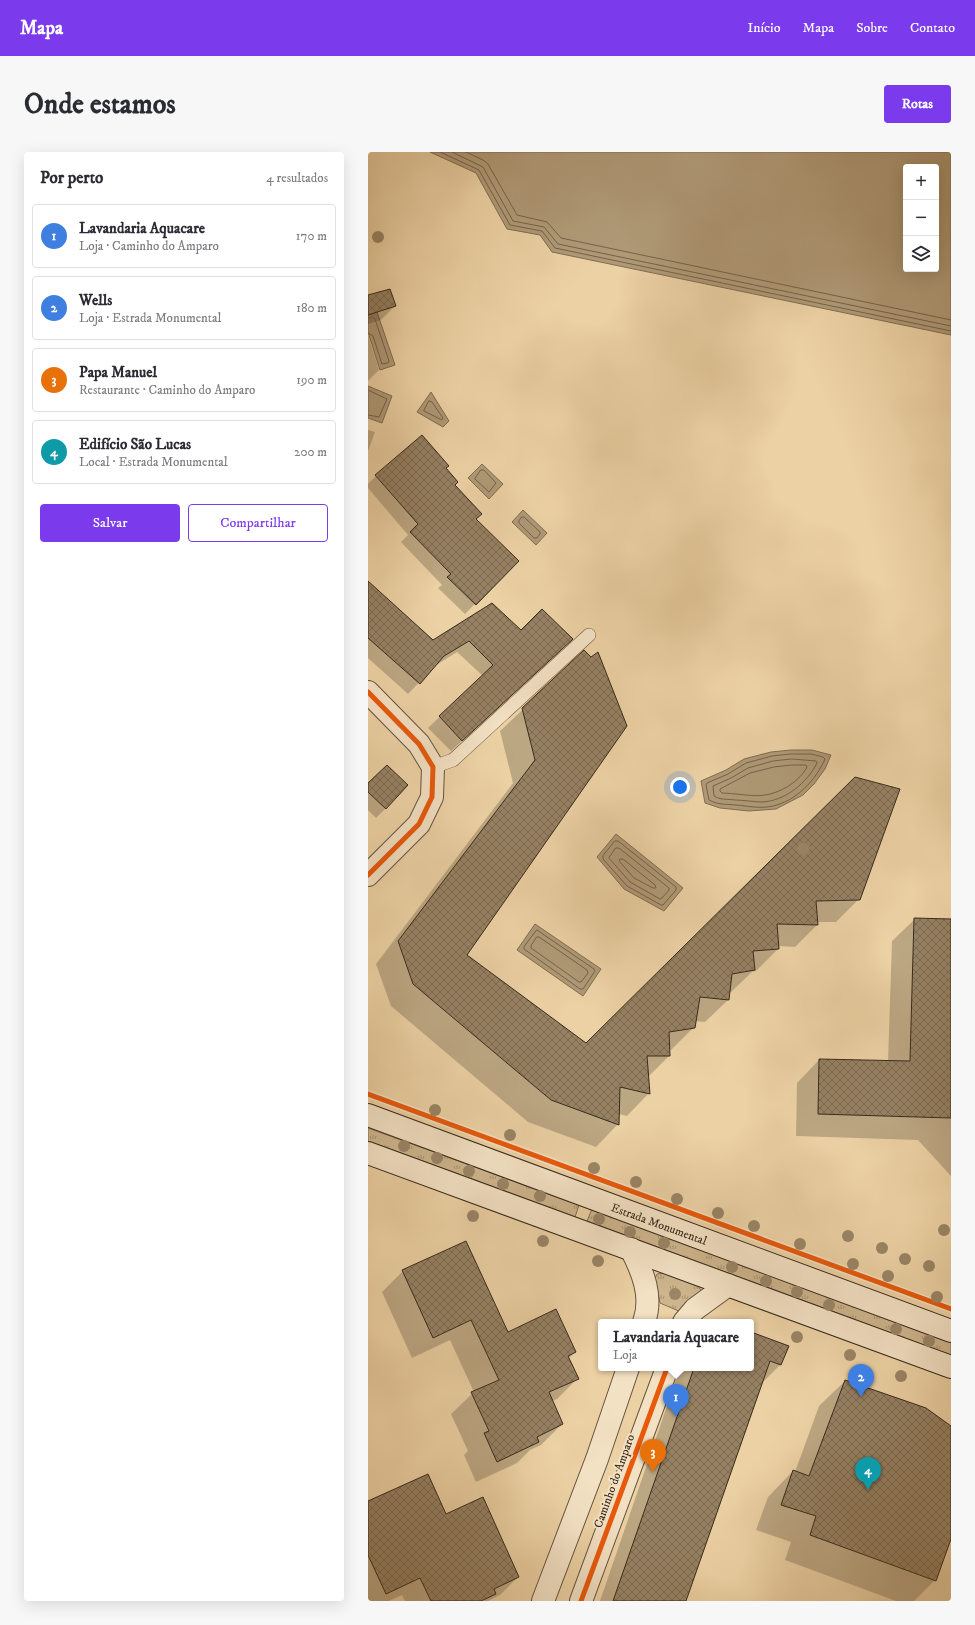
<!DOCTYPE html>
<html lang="pt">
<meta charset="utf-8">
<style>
:root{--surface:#fff;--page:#f7f7f7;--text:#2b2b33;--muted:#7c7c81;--line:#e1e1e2;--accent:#7c3aed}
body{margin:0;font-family:"IM FELL DW Pica",serif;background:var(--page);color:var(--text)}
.controls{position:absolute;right:12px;top:12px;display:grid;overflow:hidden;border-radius:4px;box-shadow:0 4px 16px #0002}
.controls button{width:36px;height:36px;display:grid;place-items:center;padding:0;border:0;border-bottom:1px solid var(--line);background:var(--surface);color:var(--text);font:20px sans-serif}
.you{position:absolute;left:312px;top:635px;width:14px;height:14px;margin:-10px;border:3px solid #fff;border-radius:50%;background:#1a73e8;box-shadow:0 0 0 6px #1a73e833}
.badge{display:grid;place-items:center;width:26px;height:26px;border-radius:50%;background:var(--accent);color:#fff;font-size:13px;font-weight:700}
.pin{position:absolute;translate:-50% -33px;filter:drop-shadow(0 1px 2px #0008)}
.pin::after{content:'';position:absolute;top:21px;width:14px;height:12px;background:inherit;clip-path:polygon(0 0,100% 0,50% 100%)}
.popup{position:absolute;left:230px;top:1167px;width:156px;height:52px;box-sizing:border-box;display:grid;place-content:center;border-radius:4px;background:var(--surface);filter:drop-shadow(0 1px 3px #0005);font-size:13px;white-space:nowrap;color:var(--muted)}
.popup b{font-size:15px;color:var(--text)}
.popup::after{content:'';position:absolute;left:50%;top:100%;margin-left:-8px;border:8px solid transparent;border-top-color:var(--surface)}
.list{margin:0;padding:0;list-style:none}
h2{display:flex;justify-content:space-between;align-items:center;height:52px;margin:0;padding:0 16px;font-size:17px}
h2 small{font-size:13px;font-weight:400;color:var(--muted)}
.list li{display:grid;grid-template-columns:26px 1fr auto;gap:12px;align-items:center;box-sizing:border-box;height:64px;margin:0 8px 8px;padding:0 8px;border:1px solid var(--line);border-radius:4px}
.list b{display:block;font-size:15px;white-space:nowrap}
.list p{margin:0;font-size:13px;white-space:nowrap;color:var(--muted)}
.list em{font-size:13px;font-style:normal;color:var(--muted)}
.actions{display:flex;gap:8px;padding:12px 16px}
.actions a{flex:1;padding:9px 0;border:1px solid var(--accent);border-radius:4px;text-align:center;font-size:14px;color:var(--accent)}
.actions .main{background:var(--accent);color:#fff}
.icon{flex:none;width:22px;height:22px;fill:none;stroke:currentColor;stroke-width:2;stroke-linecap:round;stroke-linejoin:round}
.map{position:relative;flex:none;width:583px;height:1449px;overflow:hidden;border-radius:4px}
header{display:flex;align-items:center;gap:24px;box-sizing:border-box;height:56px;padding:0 20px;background:var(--accent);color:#fff}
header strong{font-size:19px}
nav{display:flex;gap:22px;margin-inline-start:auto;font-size:14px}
.intro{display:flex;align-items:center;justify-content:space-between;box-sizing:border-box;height:96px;padding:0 24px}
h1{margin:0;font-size:28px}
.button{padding:10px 18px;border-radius:4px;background:var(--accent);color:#fff;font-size:14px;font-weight:700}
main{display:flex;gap:24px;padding:0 24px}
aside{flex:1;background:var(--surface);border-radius:4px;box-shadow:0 4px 16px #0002}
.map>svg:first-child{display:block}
</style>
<header>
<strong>Mapa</strong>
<nav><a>Início</a><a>Mapa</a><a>Sobre</a><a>Contato</a></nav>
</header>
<div class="intro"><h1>Onde estamos</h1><a class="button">Rotas</a></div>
<main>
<aside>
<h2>Por perto<small>4 resultados</small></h2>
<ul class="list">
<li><span class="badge" style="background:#3f7fe0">1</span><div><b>Lavandaria Aquacare</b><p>Loja · Caminho do Amparo</p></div><em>170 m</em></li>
<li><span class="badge" style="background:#3f7fe0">2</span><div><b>Wells</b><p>Loja · Estrada Monumental</p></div><em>180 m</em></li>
<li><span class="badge" style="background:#e8710a">3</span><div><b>Papa Manuel</b><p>Restaurante · Caminho do Amparo</p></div><em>190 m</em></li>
<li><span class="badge" style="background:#0f9aa8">4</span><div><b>Edifício São Lucas</b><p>Local · Estrada Monumental</p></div><em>200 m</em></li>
</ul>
<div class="actions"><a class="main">Salvar</a><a>Compartilhar</a></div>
</aside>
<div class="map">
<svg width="583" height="1449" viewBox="0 0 583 1449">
<defs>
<pattern id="grass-tufts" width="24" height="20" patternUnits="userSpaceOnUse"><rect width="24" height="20" fill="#ceb58d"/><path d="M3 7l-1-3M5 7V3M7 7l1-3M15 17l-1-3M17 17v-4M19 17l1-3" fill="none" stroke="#a89372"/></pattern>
<pattern id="building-cross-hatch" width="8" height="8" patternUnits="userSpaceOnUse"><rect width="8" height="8" fill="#968163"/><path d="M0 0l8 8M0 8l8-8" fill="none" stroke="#7b6a51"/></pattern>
</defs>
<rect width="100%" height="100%" fill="#ecd1a4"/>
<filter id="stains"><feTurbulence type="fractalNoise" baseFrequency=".005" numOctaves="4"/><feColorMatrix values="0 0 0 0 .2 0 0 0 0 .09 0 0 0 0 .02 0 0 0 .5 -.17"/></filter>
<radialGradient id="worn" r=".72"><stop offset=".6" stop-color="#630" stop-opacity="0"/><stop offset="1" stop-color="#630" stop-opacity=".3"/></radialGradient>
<g fill="url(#grass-tufts)" stroke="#847054">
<path d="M 0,976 L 211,1053 L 207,1065 L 0,989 Z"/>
<path d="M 224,1057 L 583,1190 L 583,1203 L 219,1069 Z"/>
<path d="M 297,1121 L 329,1133 L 333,1138 L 332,1143 L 313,1160 L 292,1151 L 287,1126 L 289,1122 Z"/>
</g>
<g fill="#af9976" stroke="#806d52" fill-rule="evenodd">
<path d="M 62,0 L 583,0 L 583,183 L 184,100 L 172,83 L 139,77 L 108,21 ZM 538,15 L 568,15 L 568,117 L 538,117 Z"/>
<path d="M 9,160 L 27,213 L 12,218 L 0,180 L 0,163 Z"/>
<path d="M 0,234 L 24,244 L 14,271 L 0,266 Z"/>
<path d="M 63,240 L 81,269 L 75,275 L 49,260 Z"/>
<path d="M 114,312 L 135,332 L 121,347 L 100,326 Z"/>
<path d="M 155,358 L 179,381 L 168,393 L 144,370 Z"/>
<path d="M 423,598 L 444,598 L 463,603 L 457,617 L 446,632 L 435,643 L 408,657 L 381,659 L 352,656 L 337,651 L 333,629 L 358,618 L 376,607 L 403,600 Z"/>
<path d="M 248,682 L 315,736 L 296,759 L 256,737 L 229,705 Z"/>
<path d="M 167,772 L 233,817 L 215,844 L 149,798 Z"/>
</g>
<g fill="#0003">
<path d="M 0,144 L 27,154 L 13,168 L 0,172 Z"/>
<path d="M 0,183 L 11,218 L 0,229 Z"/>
<path d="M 0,278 L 7,280 L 0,299 Z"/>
<path d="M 54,284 L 77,316 L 107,368 L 149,409 L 97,462 L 70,436 L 74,433 L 33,390 L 40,383 L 0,336 L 0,332 L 8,324 Z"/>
<path d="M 0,442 L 65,489 L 153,479 L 193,498 L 83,599 L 60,576 L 115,524 L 89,500 L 67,514 L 40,542 L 0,506 Z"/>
<path d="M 216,500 L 98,803 L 218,892 L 487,626 L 491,747 L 468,770 L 449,770 L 449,773 L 427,795 L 410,794 L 410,797 L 388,819 L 384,820 L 363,840 L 361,840 L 360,848 L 337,870 L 327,869 L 326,875 L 303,898 L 301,898 L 301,904 L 280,925 L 281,941 L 259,964 L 250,962 L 250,972 L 228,995 L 160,970 L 23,854 L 8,812 L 145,631 L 132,579 Z"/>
<path d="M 0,632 L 18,656 L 8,666 L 0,658 Z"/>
<path d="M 547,767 L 583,768 L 583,1024 L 550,988 L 428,984 L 429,931 L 451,908 L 520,910 L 524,789 Z"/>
<path d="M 35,1119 L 140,1181 L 207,1200 L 200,1207 L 210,1226 L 189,1247 L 184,1249 L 194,1272 L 173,1293 L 162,1298 L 149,1311 L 108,1330 L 96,1303 L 100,1299 L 83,1262 L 106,1240 L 82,1188 L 44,1206 L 14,1140 Z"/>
<path d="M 383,1181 L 412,1213 L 392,1233 L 317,1449 L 232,1449 L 312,1216 L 383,1216 Z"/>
<path d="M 477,1229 L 583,1276 L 583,1384 L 567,1428 L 546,1449 L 528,1449 L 417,1408 L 423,1390 L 388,1378 L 400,1345 L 425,1319 L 427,1320 L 451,1254 Z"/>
<path d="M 0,1350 L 78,1363 L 150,1425 L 132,1443 L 120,1449 L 37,1449 L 34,1443 L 21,1449 L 0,1449 Z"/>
</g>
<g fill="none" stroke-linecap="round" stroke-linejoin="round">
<g stroke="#746249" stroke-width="1">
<path d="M 72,0 L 111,18 L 142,73 L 174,79 L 187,96 L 583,179"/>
<path d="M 84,0 L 115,15 L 145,69 L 176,75 L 190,92 L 583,174"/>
<path d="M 98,0 L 115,8 L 120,12 L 149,63 L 179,70 L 193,86 L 583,168"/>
<path d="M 0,166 L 5,165 L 7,167 L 21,209 L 20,211 L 14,212 L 5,184 L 0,181"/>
<path d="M 0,238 L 19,247 L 11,265 L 0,263"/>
<path d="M 61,249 L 64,250 L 75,266 L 74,268 L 56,259 Z"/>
<path d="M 113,318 L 116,318 L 128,331 L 121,340 L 107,327 Z"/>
<path d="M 154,365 L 156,365 L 172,380 L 172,382 L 169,386 L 166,386 L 151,371 L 151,369 Z"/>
<path d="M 423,602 L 443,602 L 455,605 L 457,607 C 448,628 428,649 405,654 C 393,657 380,654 368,653 C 358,652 350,653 341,648 L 338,633 L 339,631 L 360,622 L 378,611 L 404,604 Z"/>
<path d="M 424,607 L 448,609 L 449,611 C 439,631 417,649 394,650 C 385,650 376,648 367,648 C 359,647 352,648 346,644 L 345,634 L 363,626 L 380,616 L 405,609 Z"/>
<path d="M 424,613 L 438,613 L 439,615 C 434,624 427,630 419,635 C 394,649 381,642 354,641 L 352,639 L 352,637 L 382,621 L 406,615 Z"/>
<path d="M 247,689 L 250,689 L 308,735 L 308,738 L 295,753 L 293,753 L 259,734 L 235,707 L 235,704 Z"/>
<path d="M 248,696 L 251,696 L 301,736 L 301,738 L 294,746 L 292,747 L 262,730 L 241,706 Z"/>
<path d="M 252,707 L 255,707 L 287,733 L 288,736 L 285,736 L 266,726 L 252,710 Z"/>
<path d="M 169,778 L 226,817 L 227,819 L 215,837 L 212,837 L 156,797 L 156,795 Z"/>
<path d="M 169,785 L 171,785 L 219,818 L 220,821 L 213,830 L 211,830 L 163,796 L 163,794 Z"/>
</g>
</g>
<g fill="url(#building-cross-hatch)" stroke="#392b1c">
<path d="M 22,137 L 28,154 L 0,163 L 0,143 Z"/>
<path d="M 54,283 L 81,314 L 78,316 L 90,330 L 87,333 L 114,362 L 108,367 L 151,409 L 108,453 L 79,425 L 83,422 L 42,380 L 50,372 L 7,323 Z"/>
<path d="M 0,429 L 65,488 L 124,451 L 153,478 L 174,457 L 205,487 L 94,589 L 71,564 L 125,513 L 101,489 L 76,504 L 52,532 L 0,486 Z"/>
<path d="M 216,498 L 223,505 L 230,500 L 259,574 L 99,803 L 218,891 L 487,625 L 532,637 L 492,748 L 448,749 L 450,773 L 409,772 L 411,797 L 385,799 L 387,818 L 364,822 L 361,848 L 332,845 L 327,876 L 301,880 L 302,904 L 279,904 L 282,942 L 252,935 L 251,973 L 183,948 L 45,832 L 30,789 L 167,608 L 154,556 Z"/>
<path d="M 19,613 L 40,633 L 18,657 L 0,640 L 0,631 Z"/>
<path d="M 546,766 L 583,767 L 583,966 L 450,962 L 451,907 L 542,909 Z"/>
<path d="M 98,1089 L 140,1180 L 188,1157 L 208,1200 L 200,1204 L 211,1227 L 181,1240 L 195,1272 L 169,1285 L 171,1290 L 129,1310 L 116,1281 L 121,1279 L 103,1240 L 131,1228 L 103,1168 L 65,1186 L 34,1118 Z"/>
<path d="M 383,1180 L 421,1194 L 413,1213 L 402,1209 L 318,1449 L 245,1449 L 326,1216 L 383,1216 Z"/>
<path d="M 477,1228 L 558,1256 L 583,1274 L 583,1387 L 568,1429 L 442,1383 L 448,1364 L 413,1353 L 425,1318 L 441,1324 Z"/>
<path d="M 60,1322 L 78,1362 L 115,1345 L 151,1425 L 126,1437 L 128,1442 L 113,1449 L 63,1449 L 52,1426 L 18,1442 L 0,1403 L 0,1349 Z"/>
</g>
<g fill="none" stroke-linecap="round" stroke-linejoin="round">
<defs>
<path id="service" d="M 65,615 L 85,608 L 221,483"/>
<path id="minor" d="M 0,540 L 51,592 L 65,615 L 64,645 L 51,672 L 0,723"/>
<g id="tertiary">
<path d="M 263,1097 C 275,1120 285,1145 276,1170"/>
<path d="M 316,1170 L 327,1157 L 360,1133"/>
<path d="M 175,1449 L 229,1307 L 260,1216"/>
<path d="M 213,1449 L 299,1216"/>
</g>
<g id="secondary">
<path d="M 0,963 L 583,1179"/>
<path d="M 0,1001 L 583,1215"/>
</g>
</defs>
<use href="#service" stroke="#66543e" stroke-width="14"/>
<use href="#minor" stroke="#66543e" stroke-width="24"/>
<use href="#tertiary" stroke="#66543e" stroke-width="24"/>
<use href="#secondary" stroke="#392b1c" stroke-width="24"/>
<use href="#service" stroke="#f3e1c4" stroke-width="13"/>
<use href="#minor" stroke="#f3e1c4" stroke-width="22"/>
<use href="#tertiary" stroke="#f3e1c4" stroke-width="22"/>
<use href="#secondary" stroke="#f3e1c4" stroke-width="22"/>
<defs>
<g id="cycleway">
<path d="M 0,540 L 51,592 L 65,615 L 64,645 L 51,672 L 0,723"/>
<path d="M 0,942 L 583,1157"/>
<path d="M 213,1449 L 299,1216"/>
</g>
</defs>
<use href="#cycleway" stroke="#f3e1c4" stroke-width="8"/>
<use href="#cycleway" stroke="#e8590c" stroke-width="5"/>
</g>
<g fill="#9a8566">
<circle cx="10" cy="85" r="6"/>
<circle cx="435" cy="697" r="6"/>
<circle cx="67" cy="958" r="6"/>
<circle cx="142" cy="983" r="6"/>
<circle cx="36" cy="994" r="6"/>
<circle cx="69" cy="1006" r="6"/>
<circle cx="226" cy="1016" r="6"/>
<circle cx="101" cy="1019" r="6"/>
<circle cx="268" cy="1030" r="6"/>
<circle cx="135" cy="1032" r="6"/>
<circle cx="172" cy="1044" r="6"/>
<circle cx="309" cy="1047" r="6"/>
<circle cx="350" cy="1061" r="6"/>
<circle cx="105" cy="1064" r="6"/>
<circle cx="231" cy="1067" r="6"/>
<circle cx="386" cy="1074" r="6"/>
<circle cx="576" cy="1078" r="6"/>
<circle cx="262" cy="1080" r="6"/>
<circle cx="480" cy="1084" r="6"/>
<circle cx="175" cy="1089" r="6"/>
<circle cx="296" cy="1091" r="6"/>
<circle cx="432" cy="1092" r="6"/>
<circle cx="514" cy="1096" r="6"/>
<circle cx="537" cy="1107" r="6"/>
<circle cx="230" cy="1109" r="6"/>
<circle cx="485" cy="1112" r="6"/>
<circle cx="561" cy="1114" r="6"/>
<circle cx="364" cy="1115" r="6"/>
<circle cx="520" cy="1124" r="6"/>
<circle cx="398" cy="1129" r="6"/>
<circle cx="429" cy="1140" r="6"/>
<circle cx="307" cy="1142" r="6"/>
<circle cx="569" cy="1145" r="6"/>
<circle cx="461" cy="1153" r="6"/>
<circle cx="528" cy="1177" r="6"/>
<circle cx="429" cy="1185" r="6"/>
<circle cx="561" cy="1189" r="6"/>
<circle cx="482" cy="1203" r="6"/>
<circle cx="533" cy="1224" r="6"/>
</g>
<g text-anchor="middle" stroke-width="4" stroke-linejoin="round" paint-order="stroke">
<g font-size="12" fill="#392b1c" stroke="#f3e1c4">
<text transform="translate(291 1072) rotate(20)" y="4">Estrada Monumental</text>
<text transform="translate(246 1329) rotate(-70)" y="4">Caminho do Amparo</text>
</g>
</g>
<rect width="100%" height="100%" filter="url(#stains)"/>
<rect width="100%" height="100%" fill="url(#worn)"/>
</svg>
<div class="controls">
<button>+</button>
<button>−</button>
<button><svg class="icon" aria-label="layers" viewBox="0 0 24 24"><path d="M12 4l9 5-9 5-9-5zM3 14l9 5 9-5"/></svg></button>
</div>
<div class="you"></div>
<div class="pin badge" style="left:308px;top:1265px;background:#3f7fe0">1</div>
<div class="popup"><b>Lavandaria Aquacare</b>Loja</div>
<div class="pin badge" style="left:493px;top:1245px;background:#3f7fe0">2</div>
<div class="pin badge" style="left:285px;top:1320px;background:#e8710a">3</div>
<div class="pin badge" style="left:500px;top:1338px;background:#0f9aa8">4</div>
</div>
</main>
